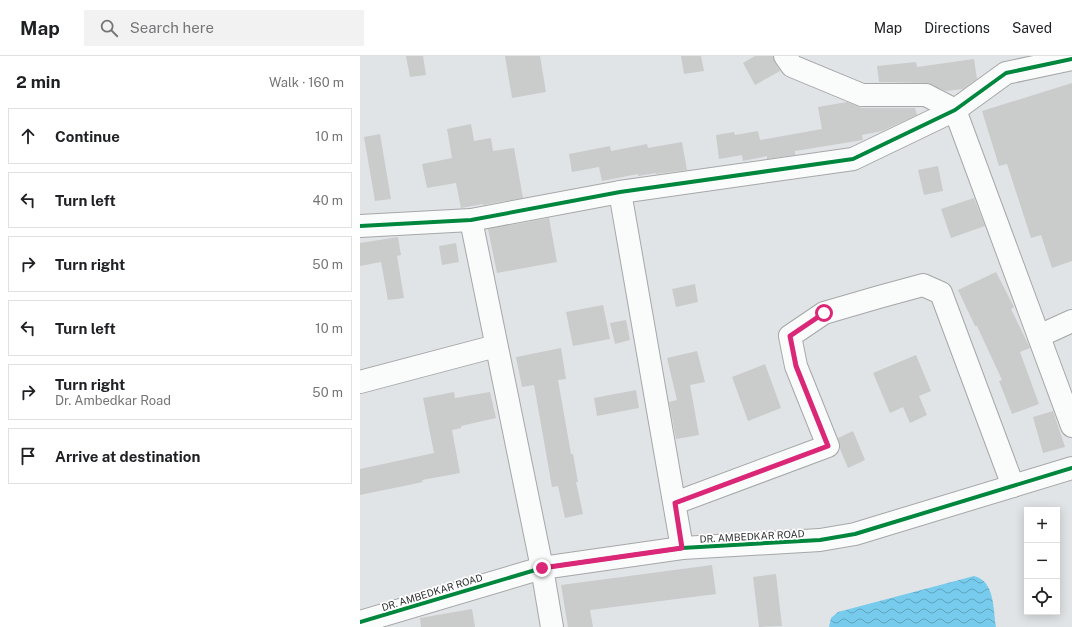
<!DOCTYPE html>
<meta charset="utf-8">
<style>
:root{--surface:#fff;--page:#f2f2f2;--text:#202124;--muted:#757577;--line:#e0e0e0}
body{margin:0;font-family:"Public Sans",sans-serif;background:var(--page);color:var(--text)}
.controls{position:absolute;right:12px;bottom:12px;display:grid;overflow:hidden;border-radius:0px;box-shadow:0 2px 10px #0003}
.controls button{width:36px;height:36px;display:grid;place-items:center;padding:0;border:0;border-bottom:1px solid var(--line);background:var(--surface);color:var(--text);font:20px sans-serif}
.stop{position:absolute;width:12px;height:12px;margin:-9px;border:3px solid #db2777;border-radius:50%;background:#fff}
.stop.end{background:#db2777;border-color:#fff;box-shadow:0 1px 4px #0008}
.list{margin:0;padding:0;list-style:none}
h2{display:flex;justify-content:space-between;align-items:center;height:52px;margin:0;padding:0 16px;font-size:17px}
h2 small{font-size:13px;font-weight:400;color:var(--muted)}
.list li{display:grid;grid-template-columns:26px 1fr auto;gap:12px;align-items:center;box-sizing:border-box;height:56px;margin:0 8px 8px;padding:0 8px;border:1px solid var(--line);border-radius:0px}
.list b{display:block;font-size:15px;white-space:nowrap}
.list p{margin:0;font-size:13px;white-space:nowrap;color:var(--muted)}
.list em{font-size:13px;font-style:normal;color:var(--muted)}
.icon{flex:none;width:22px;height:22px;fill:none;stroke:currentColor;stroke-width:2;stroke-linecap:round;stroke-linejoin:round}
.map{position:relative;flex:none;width:712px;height:571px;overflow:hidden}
header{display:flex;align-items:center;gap:24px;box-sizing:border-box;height:56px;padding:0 20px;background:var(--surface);border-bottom:1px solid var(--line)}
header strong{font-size:19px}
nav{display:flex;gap:22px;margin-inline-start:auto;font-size:14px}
.search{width:280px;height:36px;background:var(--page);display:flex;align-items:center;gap:10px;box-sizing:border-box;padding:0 14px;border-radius:0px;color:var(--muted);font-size:15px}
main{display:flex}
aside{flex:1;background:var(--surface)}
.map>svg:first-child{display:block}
</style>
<header>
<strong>Map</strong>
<div class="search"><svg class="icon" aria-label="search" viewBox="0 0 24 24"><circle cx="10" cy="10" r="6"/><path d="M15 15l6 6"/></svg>Search here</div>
<nav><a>Map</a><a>Directions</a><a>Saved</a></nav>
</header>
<main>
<aside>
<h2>2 min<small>Walk · 160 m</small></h2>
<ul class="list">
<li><svg class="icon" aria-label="ahead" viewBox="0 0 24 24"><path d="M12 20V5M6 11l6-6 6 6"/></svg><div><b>Continue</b></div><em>10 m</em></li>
<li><svg class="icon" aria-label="left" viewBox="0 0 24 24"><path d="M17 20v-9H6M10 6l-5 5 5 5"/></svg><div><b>Turn left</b></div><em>40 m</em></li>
<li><svg class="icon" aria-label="right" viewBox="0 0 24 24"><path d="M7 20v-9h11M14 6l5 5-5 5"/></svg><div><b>Turn right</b></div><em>50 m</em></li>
<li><svg class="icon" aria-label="left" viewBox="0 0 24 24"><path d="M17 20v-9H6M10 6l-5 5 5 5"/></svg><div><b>Turn left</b></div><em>10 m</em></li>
<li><svg class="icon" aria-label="right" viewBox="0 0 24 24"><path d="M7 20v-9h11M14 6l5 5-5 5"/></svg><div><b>Turn right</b><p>Dr. Ambedkar Road</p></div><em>50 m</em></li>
<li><svg class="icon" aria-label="arrive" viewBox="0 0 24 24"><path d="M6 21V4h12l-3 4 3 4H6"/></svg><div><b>Arrive at destination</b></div></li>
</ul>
</aside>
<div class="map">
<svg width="712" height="571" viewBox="0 0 712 571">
<defs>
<pattern id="water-waves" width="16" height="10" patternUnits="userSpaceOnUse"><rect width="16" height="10" fill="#77cbec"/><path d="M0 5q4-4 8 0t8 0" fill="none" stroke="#62a5c0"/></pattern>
</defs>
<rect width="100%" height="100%" fill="#e1e4e6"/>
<path fill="url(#water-waves)" d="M 614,520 C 635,525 633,553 636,571 L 469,571 L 471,562 L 478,556 Z"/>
<g fill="#cacbcb">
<path d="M 46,0 L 63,0 L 66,19 L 50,21 Z"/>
<path d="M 145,0 L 180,0 L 186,36 L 152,42 Z"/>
<path d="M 321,0 L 341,0 L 344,15 L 324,18 Z"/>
<path d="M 395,0 L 413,0 L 415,7 L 420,15 L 395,29 L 383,7 Z"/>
<path d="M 614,3 L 617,23 L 603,33 L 586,35 L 566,27 L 519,26 L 517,10 L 556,6 L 557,11 Z"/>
<path d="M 712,27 L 712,205 L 692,212 L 681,179 L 671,182 L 647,108 L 639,110 L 622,55 Z"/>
<path d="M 487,46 L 502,52 L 555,52 L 557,59 L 522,75 L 502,79 L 503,84 L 435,95 L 435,99 L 407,103 L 407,100 L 383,105 L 382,99 L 359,103 L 356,79 L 374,76 L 375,79 L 398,75 L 400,84 L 462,73 L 458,51 Z"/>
<path d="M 111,68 L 114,85 L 131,82 L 133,95 L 154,92 L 163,142 L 123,149 L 123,148 L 101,152 L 96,127 L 67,132 L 62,108 L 92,102 L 87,73 Z"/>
<path d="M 20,78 L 31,143 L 15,145 L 4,81 Z"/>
<path d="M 322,86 L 327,114 L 296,118 L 296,117 L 278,120 L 278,118 L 242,125 L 239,111 L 212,116 L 209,98 L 250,90 L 251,95 L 287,88 L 288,92 Z"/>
<path d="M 578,110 L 583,135 L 564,139 L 558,114 Z"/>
<path d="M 614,142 L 625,170 L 591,182 L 581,153 Z"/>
<path d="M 189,162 L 197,206 L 137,217 L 128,173 Z"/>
<path d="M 38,181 L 41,199 L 37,200 L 44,242 L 28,244 L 21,206 L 0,210 L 0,187 Z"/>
<path d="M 96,187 L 99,206 L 82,209 L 79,190 Z"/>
<path d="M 636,216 L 654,251 L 651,253 L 670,292 L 660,296 L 679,348 L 652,358 L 639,325 L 642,324 L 617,270 L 615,270 L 598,234 Z"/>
<path d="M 335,228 L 338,246 L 316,251 L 312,233 Z"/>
<path d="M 243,249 L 250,283 L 213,290 L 206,256 Z"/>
<path d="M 266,264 L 270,284 L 255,288 L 250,267 Z"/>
<path d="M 201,292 L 206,323 L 198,324 L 211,398 L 213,398 L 218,426 L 216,426 L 223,458 L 205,462 L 198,430 L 192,431 L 174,329 L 162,331 L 156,301 Z"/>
<path d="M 337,295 L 345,326 L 330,329 L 339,379 L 316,383 L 309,346 L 317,344 L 307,302 Z"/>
<path d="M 556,299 L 571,335 L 559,340 L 567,359 L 550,367 L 543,351 L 530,357 L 513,317 Z"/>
<path d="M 405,308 L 421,352 L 388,365 L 372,321 Z"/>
<path d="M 276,334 L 279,352 L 237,360 L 234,342 Z"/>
<path d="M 94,336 L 95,342 L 130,336 L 136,362 L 101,370 L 101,372 L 92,374 L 100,417 L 62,424 L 63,426 L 0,439 L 0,413 L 74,397 L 63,342 Z"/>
<path d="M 693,355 L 705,391 L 683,397 L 673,361 Z"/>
<path d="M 493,375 L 505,404 L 488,412 L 480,393 L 478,382 Z"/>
<path d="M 352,509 L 356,538 L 230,554 L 233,571 L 208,571 L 201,529 Z"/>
<path d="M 416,518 L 422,570 L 399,571 L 393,521 Z"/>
<path d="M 112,553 L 115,571 L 61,571 L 60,562 Z"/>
</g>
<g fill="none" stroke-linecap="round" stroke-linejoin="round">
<defs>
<g id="street">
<path d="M 425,0 L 432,10 L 502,39 L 566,39 L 595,54 L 712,370"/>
<path d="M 260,136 L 322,492"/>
<path d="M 111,164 L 182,512 L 192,571"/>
<path d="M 0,170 L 111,164 L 260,136 L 493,103 L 595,54 L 646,17 L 712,3"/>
<path d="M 679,280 L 712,265"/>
<path d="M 0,326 L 136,290"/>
<path d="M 315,447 L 468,390 L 436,310 L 430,280 L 464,257 L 519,241 L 563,229 L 581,237 L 653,430"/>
</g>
<path id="secondary" d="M 0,566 L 182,512 L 322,492 L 460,484 L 495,478 L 712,412"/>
</defs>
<use href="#street" stroke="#a5a7a8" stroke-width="24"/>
<use href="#secondary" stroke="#a5a7a8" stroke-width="24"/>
<use href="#street" stroke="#fafbfb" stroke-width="22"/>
<use href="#secondary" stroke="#fafbfb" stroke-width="22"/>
<defs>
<g id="cycleway">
<path d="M 0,170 L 111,164 L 260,136 L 493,103 L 595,54 L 646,17 L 712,3"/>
<path d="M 0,566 L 182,512 L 322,492 L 460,484 L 495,478 L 712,412"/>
</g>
</defs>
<use href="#cycleway" stroke="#fff" stroke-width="6"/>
<use href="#cycleway" stroke="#00873e" stroke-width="4"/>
</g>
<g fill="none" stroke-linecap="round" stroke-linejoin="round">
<path stroke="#db2777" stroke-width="5" d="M 182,512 L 322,492 L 315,447 L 468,390 L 436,310 L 430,280 L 464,257"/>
</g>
<g text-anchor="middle" stroke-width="3.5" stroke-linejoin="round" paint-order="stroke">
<g font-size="10" fill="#303133" stroke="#fff">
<text transform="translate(392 480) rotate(-3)" y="4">DR. AMBEDKAR ROAD</text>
<text transform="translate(72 536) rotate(-17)" y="4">DR. AMBEDKAR ROAD</text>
</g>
</g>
</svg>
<div class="controls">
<button>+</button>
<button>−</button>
<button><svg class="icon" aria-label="locate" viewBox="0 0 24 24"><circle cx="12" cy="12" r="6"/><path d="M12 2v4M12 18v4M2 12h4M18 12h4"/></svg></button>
</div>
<div class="stop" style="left:464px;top:257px"></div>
<div class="stop end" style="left:182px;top:512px"></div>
</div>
</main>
